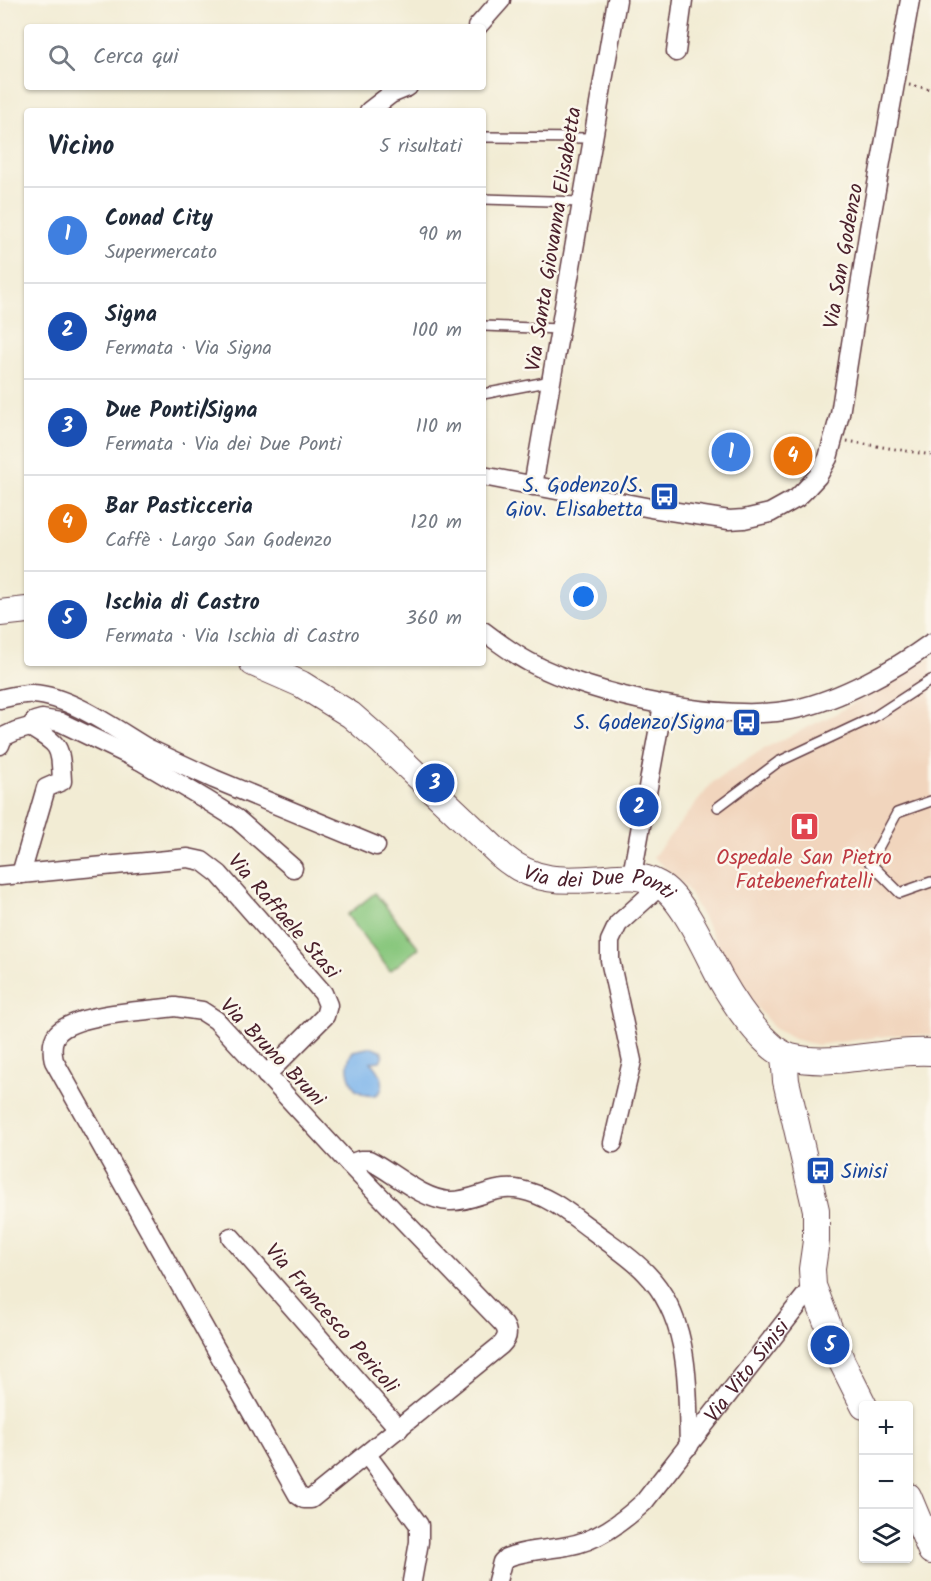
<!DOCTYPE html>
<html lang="it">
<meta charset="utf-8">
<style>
:root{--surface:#fff;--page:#f6f6f7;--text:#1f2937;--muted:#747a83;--line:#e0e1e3;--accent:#0f766e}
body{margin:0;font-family:Kalam,sans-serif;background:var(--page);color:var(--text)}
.controls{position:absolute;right:18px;bottom:18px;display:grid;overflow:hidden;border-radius:6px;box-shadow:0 2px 4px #0004}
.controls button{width:54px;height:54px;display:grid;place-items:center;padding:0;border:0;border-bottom:2px solid var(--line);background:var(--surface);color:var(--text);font:30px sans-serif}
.you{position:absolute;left:584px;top:597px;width:21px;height:21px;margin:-15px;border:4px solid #fff;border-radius:50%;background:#1a73e8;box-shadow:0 0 0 9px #1a73e833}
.badge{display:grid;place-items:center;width:39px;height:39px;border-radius:50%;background:var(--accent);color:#fff;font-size:20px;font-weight:700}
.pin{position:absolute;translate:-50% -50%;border:3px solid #fff;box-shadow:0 2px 6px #0006}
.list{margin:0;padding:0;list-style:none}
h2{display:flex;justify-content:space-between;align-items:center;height:78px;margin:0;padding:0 24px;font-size:26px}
h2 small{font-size:20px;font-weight:400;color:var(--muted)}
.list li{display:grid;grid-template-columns:39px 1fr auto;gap:18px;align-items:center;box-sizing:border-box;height:96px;padding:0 24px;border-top:2px solid var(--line)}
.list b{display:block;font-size:22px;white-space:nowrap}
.list p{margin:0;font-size:20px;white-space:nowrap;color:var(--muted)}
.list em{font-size:20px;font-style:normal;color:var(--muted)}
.icon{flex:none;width:33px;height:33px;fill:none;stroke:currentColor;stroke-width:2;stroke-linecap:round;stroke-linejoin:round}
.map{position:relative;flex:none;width:931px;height:1581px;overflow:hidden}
.search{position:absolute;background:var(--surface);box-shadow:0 2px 4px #0004;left:24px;top:24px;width:462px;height:66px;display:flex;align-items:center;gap:15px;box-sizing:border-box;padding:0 21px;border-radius:6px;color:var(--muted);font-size:22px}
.panel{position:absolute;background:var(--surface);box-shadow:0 2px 4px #0004;left:24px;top:108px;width:462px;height:558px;border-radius:6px}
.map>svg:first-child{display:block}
</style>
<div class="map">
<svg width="931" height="1581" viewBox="0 0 931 1581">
<rect width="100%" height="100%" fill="#fbf7ec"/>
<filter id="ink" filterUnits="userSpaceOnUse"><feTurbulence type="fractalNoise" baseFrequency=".0167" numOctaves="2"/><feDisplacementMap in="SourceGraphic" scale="12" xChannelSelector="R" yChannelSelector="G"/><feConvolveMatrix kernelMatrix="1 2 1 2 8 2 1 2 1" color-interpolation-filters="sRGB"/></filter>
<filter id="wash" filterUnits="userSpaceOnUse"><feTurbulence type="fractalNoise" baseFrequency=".008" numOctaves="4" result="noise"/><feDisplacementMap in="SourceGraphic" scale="24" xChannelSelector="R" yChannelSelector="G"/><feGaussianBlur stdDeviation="1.35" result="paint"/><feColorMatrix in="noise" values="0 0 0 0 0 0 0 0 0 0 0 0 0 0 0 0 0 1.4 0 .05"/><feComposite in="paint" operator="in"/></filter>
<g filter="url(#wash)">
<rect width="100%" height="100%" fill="#f2ecd4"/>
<path fill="#f1d5bd" d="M 931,657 L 931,1035 L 896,1035 L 817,1045 L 794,1039 L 775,1029 L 753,1003 L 725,958 L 686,887 L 653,857 L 713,782 L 763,749 L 835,714 Z"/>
<path fill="#89c77e" stroke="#6a7354" stroke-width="1.5" d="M 375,893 L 419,948 L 390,971 L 347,915 Z"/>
<path fill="#7bb4eb" stroke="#626a8b" stroke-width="1.5" d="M 372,1047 L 381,1050 L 383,1055 L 380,1061 L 371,1062 C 391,1080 384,1107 356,1090 C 348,1078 344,1064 353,1051 Z"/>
</g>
<g filter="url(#ink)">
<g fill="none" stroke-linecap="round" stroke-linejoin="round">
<defs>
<g id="lane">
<path d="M 483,137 L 592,138"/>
<path d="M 483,199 L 582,202"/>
<path d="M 483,326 L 560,329"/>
<path d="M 483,394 L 551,381"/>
<path d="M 931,801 L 897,813 L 870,863 L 900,893 L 931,882"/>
<path d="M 718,807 L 778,762 L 874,717 L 931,680"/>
</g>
<g id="street">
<path d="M 477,27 L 501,0"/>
<path d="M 676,52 L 683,0"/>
<path d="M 369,111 L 391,94 L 408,87"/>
<path d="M 483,476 L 651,508 L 729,520 L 744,519 L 770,513 L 797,498 L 805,490 L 818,476 L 828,458 L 840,414 L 869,229 L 910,0"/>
<path d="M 533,486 L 617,0"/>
<path d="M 483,631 C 498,642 512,653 529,662 C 593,696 724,724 796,709 C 841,699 894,670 931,643"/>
<path d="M 0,699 C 10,697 22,693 33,694 C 70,696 115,729 147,748"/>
<path d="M 0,745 L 3,737 L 16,731 L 30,727 L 35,721 L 42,719 L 60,722 L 139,760 L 205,799 L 237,819 L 293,868"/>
<path d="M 139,760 L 147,748 L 214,779 L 376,846"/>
<path d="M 21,874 L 46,788 L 62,781 C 60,745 61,746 30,727"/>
<path d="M 632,875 L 663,705"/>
<path d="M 0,876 L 188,858 L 202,861 L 219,874 L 323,993 L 328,1005 L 325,1016 L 266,1075"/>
<path d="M 175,1007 L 202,1011 L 216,1020 L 349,1164 L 504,1325 C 509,1333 507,1339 501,1345 L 311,1499 L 304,1499 L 298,1495 L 54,1061 C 52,1052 51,1042 57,1034 C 74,1013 148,1011 175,1007 Z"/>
<path d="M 613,1143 L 632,1061 L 610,960 L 610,941 L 618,924 L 661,885"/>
<path d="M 349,1164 L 360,1160 L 369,1160 C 393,1172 422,1200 450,1201 C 474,1202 494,1184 521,1190 C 548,1195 570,1214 592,1230 C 610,1244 630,1256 646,1273 C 691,1319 687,1386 689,1446"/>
<path d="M 231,1237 L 399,1429"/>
<path d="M 367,1455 L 419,1525 L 419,1542 L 412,1581"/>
<path id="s1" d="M 497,1581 L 502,1562 L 506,1558 C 524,1550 547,1550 567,1546 C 597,1541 621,1523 644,1502 L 813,1286"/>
</g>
<g id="secondary">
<path d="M 0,613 L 27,610"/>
<path id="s2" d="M 253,663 L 301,684 L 351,715 L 383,743 L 502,856 C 535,884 565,881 605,878 C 624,876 640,874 658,884 C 683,897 706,952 720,978 C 732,999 745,1019 762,1037 C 770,1045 779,1054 791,1057 C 833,1068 886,1049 931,1052"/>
<path d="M 784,1055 L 786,1081 L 816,1210 L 816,1241 L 812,1269 L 813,1286 L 842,1362 L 864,1406"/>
<path d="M 908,1496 L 931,1551"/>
</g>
</defs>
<use href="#lane" stroke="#633e44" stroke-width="12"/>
<use href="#street" stroke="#633e44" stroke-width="21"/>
<use href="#secondary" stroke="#633e44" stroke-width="28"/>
<g stroke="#633e44" stroke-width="3" stroke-dasharray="1.5 4.5" stroke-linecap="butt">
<path d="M 909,85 L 931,89"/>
<path d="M 847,441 L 931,455"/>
</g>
<use href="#lane" stroke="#fff" stroke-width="9"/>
<use href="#street" stroke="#fff" stroke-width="18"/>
<use href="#secondary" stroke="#fff" stroke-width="26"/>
</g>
</g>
<defs>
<symbol id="bus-square" viewBox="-11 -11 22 22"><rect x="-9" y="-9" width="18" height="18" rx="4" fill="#1a4fb4" stroke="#fbf7ec"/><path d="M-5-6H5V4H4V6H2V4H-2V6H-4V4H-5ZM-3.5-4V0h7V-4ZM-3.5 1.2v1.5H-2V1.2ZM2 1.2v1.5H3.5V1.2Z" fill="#fff"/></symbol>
<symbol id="hospital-square" viewBox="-11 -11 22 22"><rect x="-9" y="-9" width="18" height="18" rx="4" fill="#e0444e" stroke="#fbf7ec"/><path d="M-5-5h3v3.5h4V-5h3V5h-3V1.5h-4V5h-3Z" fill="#fff"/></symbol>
</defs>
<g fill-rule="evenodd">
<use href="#bus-square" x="648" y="480" width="33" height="33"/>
<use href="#bus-square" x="730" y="706" width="33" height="33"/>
<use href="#hospital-square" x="788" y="810" width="33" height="33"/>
<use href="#bus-square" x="804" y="1154" width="33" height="33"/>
</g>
<g text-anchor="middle" stroke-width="5" stroke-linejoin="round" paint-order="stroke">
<g font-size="21" fill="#4a1f2b" stroke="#fbf7ec">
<text transform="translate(553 239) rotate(-81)" y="7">Via Santa Giovanna Elisabetta</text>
<text transform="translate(843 256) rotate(-80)" y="7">Via San Godenzo</text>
<text dy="7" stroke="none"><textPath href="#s2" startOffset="422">Via dei Due Ponti</textPath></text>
<text transform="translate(284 916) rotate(49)" y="7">Via Raffaele Stasi</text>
<text transform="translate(273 1052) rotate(46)" y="7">Via Bruno Bruni</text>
<text transform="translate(332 1318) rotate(49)" y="7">Via Francesco Pericoli</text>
<text dy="7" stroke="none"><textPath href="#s1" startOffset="344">Via Vito Sinisi</textPath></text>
</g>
<g font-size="21" fill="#164399" stroke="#fbf7ec" text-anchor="end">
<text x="643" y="492">S. Godenzo/S.<tspan x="643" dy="24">Giov. Elisabetta</tspan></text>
<text x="725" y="729">S. Godenzo/Signa</text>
<text x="841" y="1178" text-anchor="start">Sinisi</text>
</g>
<g font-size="21" fill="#be3a42" stroke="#fbf7ec">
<text x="804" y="864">Ospedale San Pietro<tspan x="804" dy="24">Fatebenefratelli</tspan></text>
</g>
</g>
</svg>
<div class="controls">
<button>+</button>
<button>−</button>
<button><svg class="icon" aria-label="layers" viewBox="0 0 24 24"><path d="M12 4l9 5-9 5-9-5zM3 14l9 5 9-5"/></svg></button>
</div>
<div class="you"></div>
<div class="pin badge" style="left:731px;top:452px;background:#3f7fe0">1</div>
<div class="pin badge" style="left:639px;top:807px;background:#1a4fb4">2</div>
<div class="pin badge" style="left:435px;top:783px;background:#1a4fb4">3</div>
<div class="pin badge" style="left:793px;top:456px;background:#e8710a">4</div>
<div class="pin badge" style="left:830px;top:1345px;background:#1a4fb4">5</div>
<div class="search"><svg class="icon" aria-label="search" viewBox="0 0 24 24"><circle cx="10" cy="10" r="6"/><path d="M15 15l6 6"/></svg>Cerca qui</div>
<section class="panel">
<h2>Vicino<small>5 risultati</small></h2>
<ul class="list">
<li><span class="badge" style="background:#3f7fe0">1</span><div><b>Conad City</b><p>Supermercato</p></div><em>90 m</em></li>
<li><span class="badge" style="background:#1a4fb4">2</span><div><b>Signa</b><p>Fermata · Via Signa</p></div><em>100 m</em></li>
<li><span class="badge" style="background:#1a4fb4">3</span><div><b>Due Ponti/Signa</b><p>Fermata · Via dei Due Ponti</p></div><em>110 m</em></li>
<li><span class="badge" style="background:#e8710a">4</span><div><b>Bar Pasticceria</b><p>Caffè · Largo San Godenzo</p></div><em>120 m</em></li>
<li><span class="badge" style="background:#1a4fb4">5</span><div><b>Ischia di Castro</b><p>Fermata · Via Ischia di Castro</p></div><em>360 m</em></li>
</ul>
</section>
</div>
